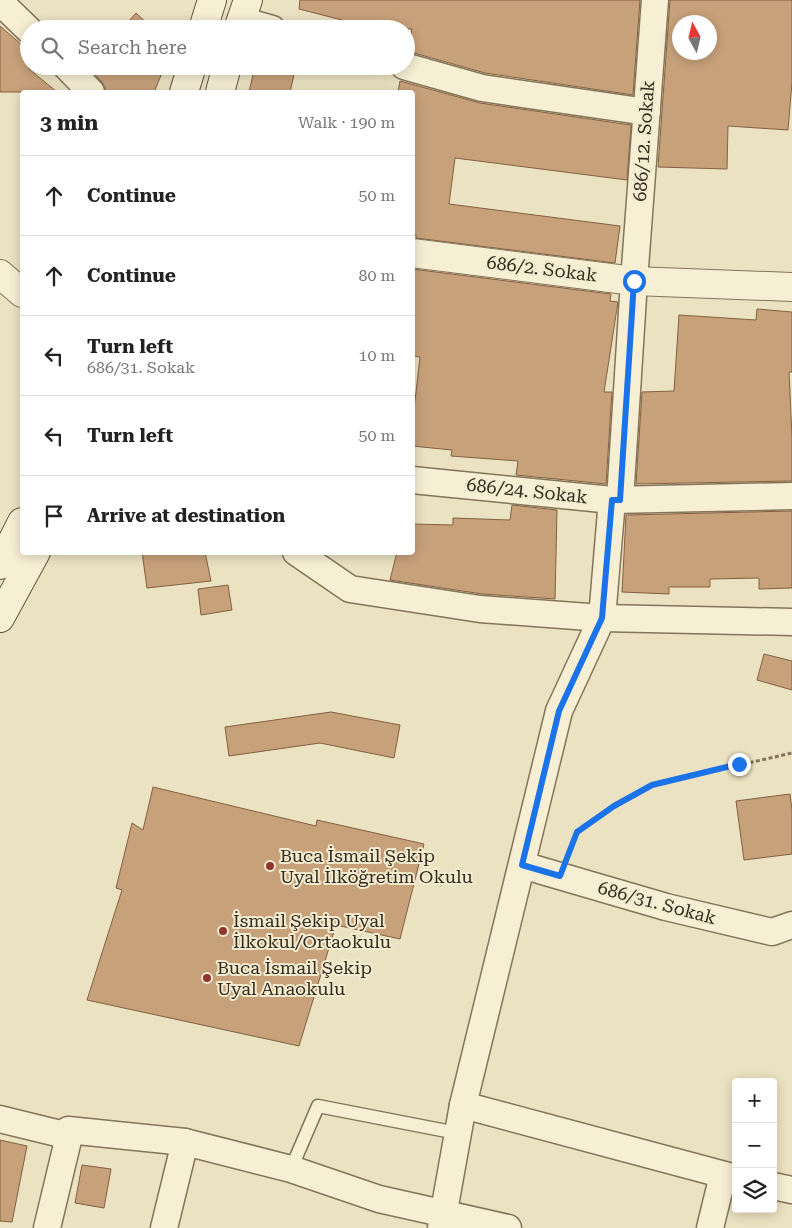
<!DOCTYPE html>
<meta charset="utf-8">
<style>
:root{--surface:#fff;--page:#f6f6f6;--text:#222;--muted:#767676;--line:#e0e0e0}
body{margin:0;font-family:"Roboto Serif",serif;background:var(--page);color:var(--text)}
.controls{position:absolute;right:15px;bottom:15px;display:grid;overflow:hidden;border-radius:5px;box-shadow:0 2px 12px #0003}
.controls button{width:45px;height:45px;display:grid;place-items:center;padding:0;border:0;border-bottom:1px solid var(--line);background:var(--surface);color:var(--text);font:25px sans-serif}
.compass{position:absolute;left:672px;top:15px;width:45px;height:45px;border-radius:50%;background:var(--surface);box-shadow:0 2px 12px #0003;rotate:352deg}
.stop{position:absolute;width:15px;height:15px;margin:-11px;border:4px solid #1a73e8;border-radius:50%;background:#fff}
.stop.end{background:#1a73e8;border-color:#fff;box-shadow:0 1px 5px #0008}
.list{margin:0;padding:0;list-style:none}
h2{display:flex;justify-content:space-between;align-items:center;height:65px;margin:0;padding:0 20px;font-size:21px}
h2 small{font-size:16px;font-weight:400;color:var(--muted)}
.list li{display:grid;grid-template-columns:32px 1fr auto;gap:15px;align-items:center;box-sizing:border-box;height:80px;padding:0 20px;border-top:1px solid var(--line)}
.list b{display:block;font-size:19px;white-space:nowrap}
.list p{margin:0;font-size:16px;white-space:nowrap;color:var(--muted)}
.list em{font-size:16px;font-style:normal;color:var(--muted)}
.icon{flex:none;width:28px;height:28px;fill:none;stroke:currentColor;stroke-width:2;stroke-linecap:round;stroke-linejoin:round}
.map{position:relative;flex:none;width:792px;height:1228px;overflow:hidden}
.search{position:absolute;background:var(--surface);box-shadow:0 2px 12px #0003;left:20px;top:20px;width:395px;height:55px;display:flex;align-items:center;gap:12px;box-sizing:border-box;padding:0 18px;border-radius:28px;color:var(--muted);font-size:19px}
.panel{position:absolute;background:var(--surface);box-shadow:0 2px 12px #0003;left:20px;top:90px;width:395px;height:465px;border-radius:5px}
.map>svg:first-child{display:block}
</style>
<div class="map">
<svg width="792" height="1228" viewBox="0 0 792 1228">
<rect width="100%" height="100%" fill="#ebe2c2"/>
<g fill="#c7a17a" stroke="#826041" fill-rule="evenodd">
<path d="M 300,0 L 640,0 L 633,95 L 485,73 L 407,51 L 412,29 L 377,29 L 299,9 Z"/>
<path d="M 670,0 L 792,0 L 792,82 L 788,130 L 728,126 L 727,169 L 658,167 ZM 680,22 L 710,22 L 710,52 L 680,52 Z"/>
<path d="M 136,13 L 153,29 L 122,29 Z"/>
<path d="M 0,26 L 29,51 L 29,69 L 57,92 L 0,92 Z"/>
<path d="M 87,66 L 165,66 L 154,92 L 106,92 L 105,88 L 102,82 Z"/>
<path d="M 255,66 L 296,66 L 290,92 L 249,92 Z"/>
<path d="M 400,81 L 480,103 L 631,125 L 627,180 L 455,158 L 449,204 L 620,226 L 615,263 L 416,238 L 416,235 L 412,234 L 412,92 L 398,92 Z"/>
<path d="M 412,269 L 611,294 L 610,301 L 618,302 L 604,392 L 612,392 L 606,484 L 516,475 L 518,461 L 451,456 L 452,450 L 412,446 L 412,427 L 420,357 L 412,356 Z"/>
<path d="M 757,309 L 792,312 L 792,372 L 789,372 L 792,437 L 792,481 L 636,484 L 642,392 L 674,391 L 679,315 L 756,320 Z"/>
<path d="M 512,505 L 557,510 L 555,599 L 482,594 L 390,580 L 397,552 L 412,552 L 412,524 L 453,525 L 453,518 L 510,520 Z"/>
<path d="M 792,511 L 792,588 L 759,589 L 759,578 L 710,579 L 710,587 L 669,587 L 669,594 L 622,592 L 626,515 Z"/>
<path d="M 142,552 L 205,552 L 211,581 L 147,588 Z"/>
<path d="M 228,585 L 232,610 L 201,615 L 198,589 Z"/>
<path d="M 764,654 L 792,661 L 792,690 L 757,680 Z"/>
<path d="M 331,712 L 400,725 L 394,758 L 320,743 L 229,756 L 225,727 Z"/>
<path d="M 153,787 L 316,826 L 317,820 L 424,844 L 400,939 L 336,925 L 299,1046 L 87,1000 L 122,890 L 116,888 L 132,823 L 143,830 Z"/>
<path d="M 790,794 L 792,810 L 792,854 L 744,860 L 736,801 Z"/>
<path d="M 0,1140 L 27,1146 L 12,1222 L 0,1221 Z"/>
<path d="M 82,1165 L 111,1169 L 104,1208 L 75,1203 Z"/>
</g>
<g fill="none" stroke-linecap="round" stroke-linejoin="round">
<defs>
<path id="service" d="M 291,1169 L 318,1106 L 457,1133"/>
<g id="minor">
<path d="M 0,2 L 29,30"/>
<path d="M 241,20 L 272,29"/>
<path d="M 66,66 L 91,92"/>
<path d="M 404,66 L 482,88 L 647,112"/>
<path d="M 412,480 L 612,500 L 792,496"/>
<path d="M 620,500 L 634,281 L 655,0"/>
<path d="M 296,552 L 350,589 L 480,609 L 602,618 L 792,622"/>
<path d="M 522,865 L 666,907 L 772,932 L 792,925"/>
<path d="M 463,1105 L 736,1178"/>
<path d="M 0,1119 L 69,1136"/>
<path d="M 773,1186 L 792,1190"/>
<path d="M 47,1228 L 69,1136 L 68,1130 L 185,1142"/>
<path d="M 164,1228 L 185,1142 L 291,1169 L 379,1199 L 508,1228"/>
<path d="M 441,1228 L 463,1105 L 559,711 L 602,618 L 612,500"/>
<path d="M 710,1228 L 723,1175"/>
</g>
<g id="tertiary">
<path d="M 412,253 L 634,281 L 792,287"/>
<path d="M 0,274 L 22,293"/>
</g>
<g id="secondary">
<path d="M 203,29 L 212,0"/>
<path d="M 238,29 L 248,0"/>
<path d="M 184,92 L 192,66"/>
<path d="M 220,92 L 227,66"/>
<path d="M 0,565 L 22,522"/>
<path d="M 0,618 L 36,552"/>
</g>
</defs>
<use href="#service" stroke="#84745a" stroke-width="15"/>
<use href="#minor" stroke="#84745a" stroke-width="29"/>
<use href="#tertiary" stroke="#84745a" stroke-width="30"/>
<use href="#secondary" stroke="#66553d" stroke-width="30"/>
<path stroke="#84745a" stroke-width="3" stroke-dasharray="4 2.5" stroke-linecap="butt" d="M 570,850 L 577,832 L 614,806 L 652,785 L 792,753"/>
<use href="#service" stroke="#f7efd4" stroke-width="12"/>
<use href="#minor" stroke="#f7efd4" stroke-width="26"/>
<use href="#tertiary" stroke="#f7efd4" stroke-width="28"/>
<use href="#secondary" stroke="#f7efd4" stroke-width="28"/>
</g>
<g fill="none" stroke-linecap="round" stroke-linejoin="round">
<path stroke="#1a73e8" stroke-width="6" d="M 634,281 L 620,500 L 612,500 L 602,618 L 559,711 L 522,865 L 560,876 L 577,832 L 614,806 L 652,785 L 739,764"/>
</g>
<g fill="#90352d" stroke="#f3ecd1" stroke-width="2">
<circle cx="270" cy="866" r="5"/>
<circle cx="223" cy="931" r="5"/>
<circle cx="207" cy="978" r="5"/>
</g>
<g text-anchor="middle" stroke-width="4" stroke-linejoin="round" paint-order="stroke">
<g font-size="18" fill="#352b1e" stroke="#f3ecd1">
<text transform="translate(644 141) rotate(-86)" y="6">686/12. Sokak</text>
<text transform="translate(542 269) rotate(7)" y="6">686/2. Sokak</text>
<text transform="translate(527 491) rotate(6)" y="6">686/24. Sokak</text>
<text transform="translate(657 903) rotate(15)" y="6">686/31. Sokak</text>
</g>
<g font-size="18" fill="#352b1e" stroke="#f3ecd1" text-anchor="start">
<text x="280" y="862">Buca İsmail Şekip<tspan x="280" dy="21">Uyal İlköğretim Okulu</tspan></text>
<text x="233" y="927">İsmail Şekip Uyal<tspan x="233" dy="21">İlkokul/Ortaokulu</tspan></text>
<text x="217" y="974">Buca İsmail Şekip<tspan x="217" dy="21">Uyal Anaokulu</tspan></text>
</g>
</g>
</svg>
<div class="controls">
<button>+</button>
<button>−</button>
<button><svg class="icon" aria-label="layers" viewBox="0 0 24 24"><path d="M12 4l9 5-9 5-9-5zM3 14l9 5 9-5"/></svg></button>
</div>
<svg class="compass" viewBox="-18 -18 36 36"><path d="M0-13l5 13h-10z" fill="#e53935"/><path d="M0 13l5-13h-10z" fill="#767676"/></svg>
<div class="stop" style="left:634px;top:281px"></div>
<div class="stop end" style="left:739px;top:764px"></div>
<div class="search"><svg class="icon" aria-label="search" viewBox="0 0 24 24"><circle cx="10" cy="10" r="6"/><path d="M15 15l6 6"/></svg>Search here</div>
<section class="panel">
<h2>3 min<small>Walk · 190 m</small></h2>
<ul class="list">
<li><svg class="icon" aria-label="ahead" viewBox="0 0 24 24"><path d="M12 20V5M6 11l6-6 6 6"/></svg><div><b>Continue</b></div><em>50 m</em></li>
<li><svg class="icon" aria-label="ahead" viewBox="0 0 24 24"><path d="M12 20V5M6 11l6-6 6 6"/></svg><div><b>Continue</b></div><em>80 m</em></li>
<li><svg class="icon" aria-label="left" viewBox="0 0 24 24"><path d="M17 20v-9H6M10 6l-5 5 5 5"/></svg><div><b>Turn left</b><p>686/31. Sokak</p></div><em>10 m</em></li>
<li><svg class="icon" aria-label="left" viewBox="0 0 24 24"><path d="M17 20v-9H6M10 6l-5 5 5 5"/></svg><div><b>Turn left</b></div><em>50 m</em></li>
<li><svg class="icon" aria-label="arrive" viewBox="0 0 24 24"><path d="M6 21V4h12l-3 4 3 4H6"/></svg><div><b>Arrive at destination</b></div></li>
</ul>
</section>
</div>
